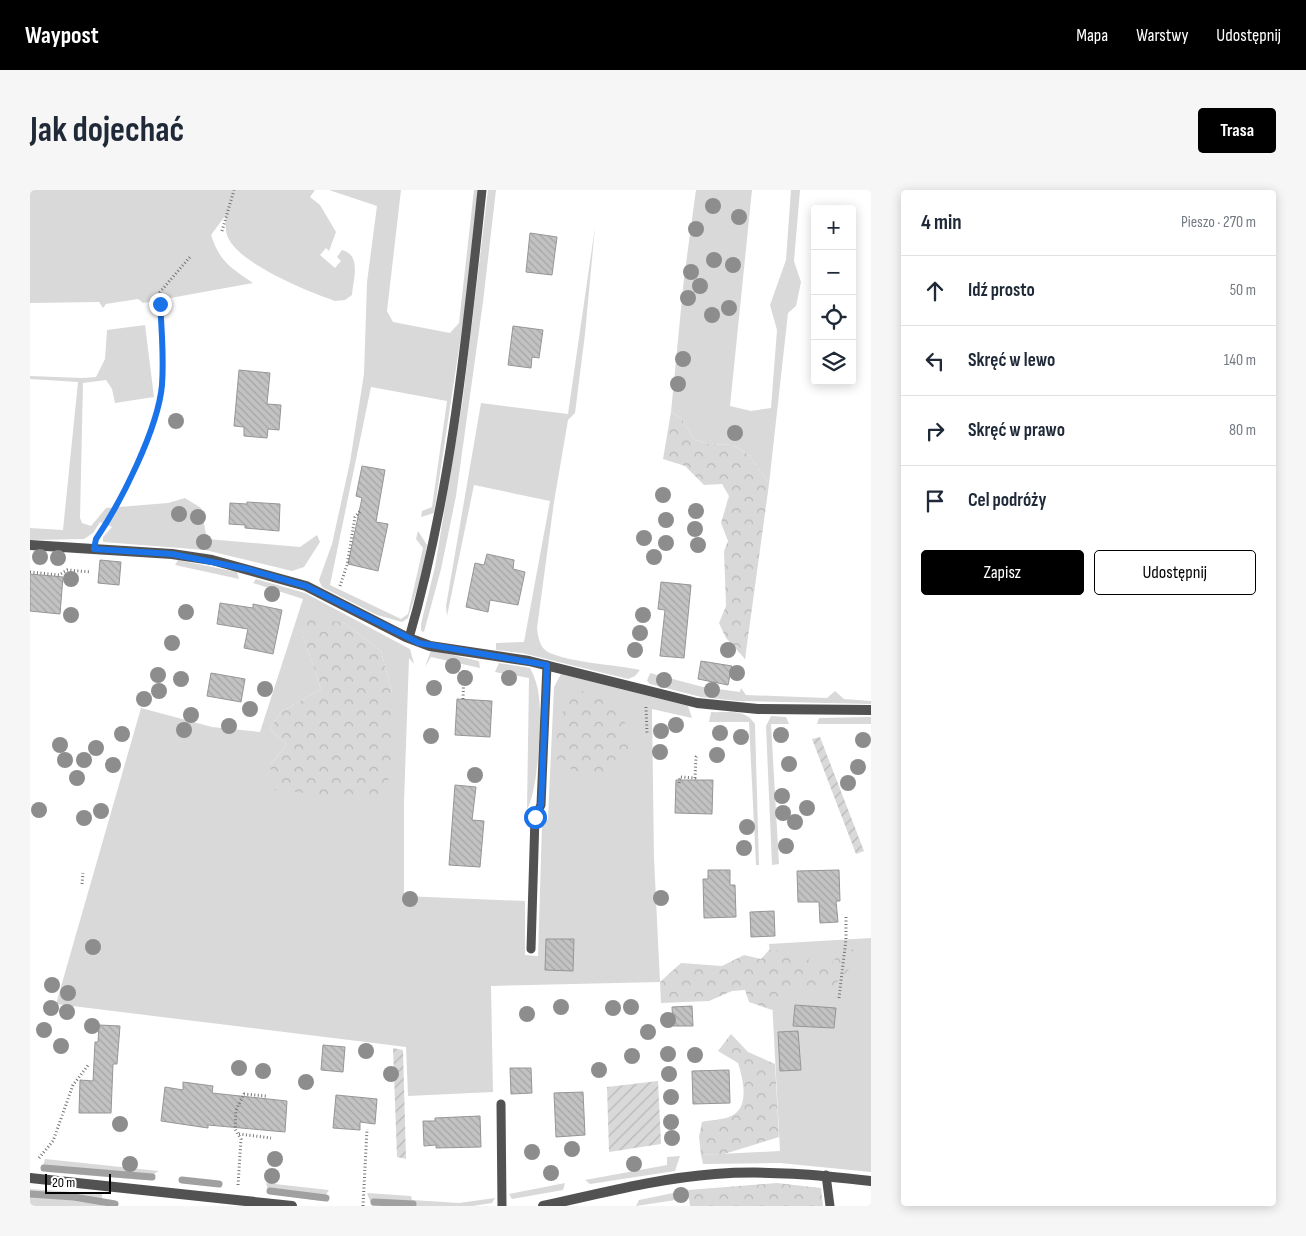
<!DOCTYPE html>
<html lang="pl">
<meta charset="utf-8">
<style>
:root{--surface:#fff;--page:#f6f6f7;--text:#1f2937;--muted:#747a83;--line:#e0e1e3;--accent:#000}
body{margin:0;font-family:"Sofia Sans Condensed",sans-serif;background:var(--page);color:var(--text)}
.controls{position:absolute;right:15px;top:15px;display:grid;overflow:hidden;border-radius:5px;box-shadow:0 2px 12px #0003}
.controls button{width:45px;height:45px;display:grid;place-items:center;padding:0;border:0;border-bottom:1px solid var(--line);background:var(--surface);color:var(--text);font:25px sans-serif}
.scale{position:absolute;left:15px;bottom:12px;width:66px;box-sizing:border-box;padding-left:5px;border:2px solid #000;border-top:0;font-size:14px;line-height:18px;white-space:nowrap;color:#000;-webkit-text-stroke:4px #fff;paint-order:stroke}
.stop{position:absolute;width:15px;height:15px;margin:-11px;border:4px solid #1a73e8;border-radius:50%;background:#fff}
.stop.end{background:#1a73e8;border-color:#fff;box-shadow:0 1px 5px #0008}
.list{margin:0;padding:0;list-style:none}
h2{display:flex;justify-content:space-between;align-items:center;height:65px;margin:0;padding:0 20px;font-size:21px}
h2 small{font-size:16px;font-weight:400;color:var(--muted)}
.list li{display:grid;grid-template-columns:32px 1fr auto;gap:15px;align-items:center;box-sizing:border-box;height:70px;padding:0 20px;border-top:1px solid var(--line)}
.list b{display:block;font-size:19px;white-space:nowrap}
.list em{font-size:16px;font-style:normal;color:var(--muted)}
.actions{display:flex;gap:10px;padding:15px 20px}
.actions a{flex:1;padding:11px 0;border:1px solid var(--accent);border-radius:5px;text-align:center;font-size:18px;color:var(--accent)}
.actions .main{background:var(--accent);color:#fff}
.icon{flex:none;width:28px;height:28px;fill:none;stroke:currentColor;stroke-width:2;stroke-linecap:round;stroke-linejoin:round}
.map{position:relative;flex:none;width:841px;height:1016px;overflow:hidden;border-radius:5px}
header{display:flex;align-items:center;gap:30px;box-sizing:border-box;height:70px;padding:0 25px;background:var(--accent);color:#fff}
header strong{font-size:24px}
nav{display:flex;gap:28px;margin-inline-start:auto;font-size:18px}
.intro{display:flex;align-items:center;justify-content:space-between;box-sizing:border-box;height:120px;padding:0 30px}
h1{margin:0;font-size:35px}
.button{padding:12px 22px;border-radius:5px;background:var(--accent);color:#fff;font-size:18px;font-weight:700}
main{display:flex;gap:30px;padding:0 30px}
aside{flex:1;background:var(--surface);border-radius:5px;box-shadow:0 2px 12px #0003}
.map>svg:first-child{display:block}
</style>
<header>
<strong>Waypost</strong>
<nav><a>Mapa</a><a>Warstwy</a><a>Udostępnij</a></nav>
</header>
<div class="intro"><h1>Jak dojechać</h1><a class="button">Trasa</a></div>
<main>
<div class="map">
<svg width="841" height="1016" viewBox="0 0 841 1016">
<defs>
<pattern id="forest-crowns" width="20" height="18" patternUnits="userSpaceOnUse" patternTransform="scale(1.25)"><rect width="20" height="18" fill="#d9d9d9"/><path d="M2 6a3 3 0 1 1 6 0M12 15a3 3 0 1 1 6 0" fill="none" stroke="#b8b8b8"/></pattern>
<pattern id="garden-furrows" width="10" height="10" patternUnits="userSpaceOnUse" patternTransform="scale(1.25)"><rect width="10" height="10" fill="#d9d9d9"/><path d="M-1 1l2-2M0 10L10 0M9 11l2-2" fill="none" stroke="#b8b8b8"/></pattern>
<pattern id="building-back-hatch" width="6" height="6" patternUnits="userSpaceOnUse" patternTransform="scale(1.25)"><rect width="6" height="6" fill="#c2c2c2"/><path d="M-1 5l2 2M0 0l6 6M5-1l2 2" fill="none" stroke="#a5a5a5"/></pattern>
</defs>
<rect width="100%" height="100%" fill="#fff"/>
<g fill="#d9d9d9" fill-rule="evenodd">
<path d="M 0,0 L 285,0 L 280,7 L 290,15 L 306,42 L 299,61 L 296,58 L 290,65 L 305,78 L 311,71 L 307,67 L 312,60 C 332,65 323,90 322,105 L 315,110 L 305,111 C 279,102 206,73 197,45 C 195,39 196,31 195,26 L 181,45 C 190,72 200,77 223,93 L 113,113 L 108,109 L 76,114 L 73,118 L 69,112 L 0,113 Z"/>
<path d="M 299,0 L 371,0 L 357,121 L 363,132 L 420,143 L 429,133 L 444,0 L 448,0 L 435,119 L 404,323 L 391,327 L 392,321 L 402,317 L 417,211 L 341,197 L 300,395 L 371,429 L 378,424 L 393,358 L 386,349 L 388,341 L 397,355 L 391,387 L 378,428 L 372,432 L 347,425 L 292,397 L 289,390 L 302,354 L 320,272 L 334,184 L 337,92 L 347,16 Z"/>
<path d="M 458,0 L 466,0 L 453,112 L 426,306 L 411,379 L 394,442 L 391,441 L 391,434 L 405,377 L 433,208 Z"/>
<path d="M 666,0 L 722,0 L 700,216 L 721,221 L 741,218 L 747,140 L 740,115 L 756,70 L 761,0 L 770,0 L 764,71 L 771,92 L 766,116 L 758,123 L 739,294 L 719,265 L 703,255 L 679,254 L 665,250 L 651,228 L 641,222 L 654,88 Z"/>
<path d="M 565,37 L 555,144 L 545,223 L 538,230 L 524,312 L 507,438 C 508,446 509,454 515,460 C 530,472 590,475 610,480 L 605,486 L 598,489 L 492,463 L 466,460 L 466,453 L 494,452 L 520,311 L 444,295 L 417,426 L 416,416 L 451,213 L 538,224 Z"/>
<path d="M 115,135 L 124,207 L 85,213 L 82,199 L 76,190 L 53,193 L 50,328 L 52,333 L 61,336 L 76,318 L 138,313 L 155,308 L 171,318 L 177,349 L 270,357 L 287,345 L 290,352 L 274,377 L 262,381 L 175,360 L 73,352 L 73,347 L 82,337 L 70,332 L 63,343 L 54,349 L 0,350 L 0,338 L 33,340 L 48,192 L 0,189 L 0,186 L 52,188 L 66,187 L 75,169 L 77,140 Z"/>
<path d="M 148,370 L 207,382 L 209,389 L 145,375 Z"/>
<path d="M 226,389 L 275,403 L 380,459 L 384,474 L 379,468 L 374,612 L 374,706 L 495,711 L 495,765 L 508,766 L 512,634 L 518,629 L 524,497 L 531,484 L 658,516 L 662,528 L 622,519 L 624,668 L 630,792 L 461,796 L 463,902 L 378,906 L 376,857 L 26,814 L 111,518 L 182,537 L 230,542 L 273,409 L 223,393 ZM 313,432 L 351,461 L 362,503 L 240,575 L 257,555 L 240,539 L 251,522 L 291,499 L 271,440 Z"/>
<path d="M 401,460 L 449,471 L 450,478 L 401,467 L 395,477 Z"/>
<path d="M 469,473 L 500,478 C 505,487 508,497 509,507 C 512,529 508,602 497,619 L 499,488 L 465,482 Z"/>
<path d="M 620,483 L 673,497 L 710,502 L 711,498 L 716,505 L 797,508 L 805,501 L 814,509 L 841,511 L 841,514 L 708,511 L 671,507 L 620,494 L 617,491 Z"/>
<path d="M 681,522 C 697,523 715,518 725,534 L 729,675 L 726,675 L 719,532 L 679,532 Z"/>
<path d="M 741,526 L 756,527 L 759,534 L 741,534 L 749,674 L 742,675 L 736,536 Z"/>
<path d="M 841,527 L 841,534 L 787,534 L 789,528 Z"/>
<path d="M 841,748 L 841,982 L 750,973 L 673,974 L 671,965 L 750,961 L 739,754 Z"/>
<path d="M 650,966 L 645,981 L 560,994 L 555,990 L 637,975 L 637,967 Z"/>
<path d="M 15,969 L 129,981 L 113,990 L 17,982 L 13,976 Z"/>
<path d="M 236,993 L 299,1000 L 292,1011 L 239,1004 Z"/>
<path d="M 535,993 L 533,1000 L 482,1009 L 479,1004 Z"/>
<path d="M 0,999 L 72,1004 L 73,1016 L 0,1016 Z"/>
<path d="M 658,1000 L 659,1008 L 606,1016 L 609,1010 Z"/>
<path d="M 337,1003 L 381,1006 L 382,1010 L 429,1013 L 465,1008 L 462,1013 L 443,1016 L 342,1016 Z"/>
</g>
<g fill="url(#forest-crowns)">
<path d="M 641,222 L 651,228 L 665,250 L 679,254 L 703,255 L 719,265 L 739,294 L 715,469 L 696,448 L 689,433 L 696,416 L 694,361 L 698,351 L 691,333 L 699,306 L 692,294 L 674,295 L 655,276 L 633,269 Z"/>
<path d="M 276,429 L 313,432 L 351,461 L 362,503 L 363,582 L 346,610 L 244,600 L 240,575 L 257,555 L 240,539 L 251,522 L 291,499 L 271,440 Z"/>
<path d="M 549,500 L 589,512 L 601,555 C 578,589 562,597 527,569 C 526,532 525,528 549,500 Z"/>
<path d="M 833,758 L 815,785 L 799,799 L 767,799 L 742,820 L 719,812 L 715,800 L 702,801 L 679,811 L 631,813 L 630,792 L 651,773 L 692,776 L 714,765 L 731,769 L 739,760 L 777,763 L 781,779 L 798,778 L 811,761 Z"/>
<path d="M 701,844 L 718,862 L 745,874 L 749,947 L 694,964 L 671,965 L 669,947 L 672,932 C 680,930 691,930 699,927 C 721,919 713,889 708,873 L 688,861 Z"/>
<path d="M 747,993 L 791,998 L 793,1016 L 660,1016 L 658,1000 Z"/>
</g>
<g fill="url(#garden-furrows)">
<path d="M 790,547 L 834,661 L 826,664 L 782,549 Z"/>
<path d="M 363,858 L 373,860 L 376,969 L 367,967 Z"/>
<path d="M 628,891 L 631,954 L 579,962 L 577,897 Z"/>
</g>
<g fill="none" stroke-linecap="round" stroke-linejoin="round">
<g stroke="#a0a0a0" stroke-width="7">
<path d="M 14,978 L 122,987"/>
<path d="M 152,990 L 189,994"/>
<path d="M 240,1001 L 296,1008"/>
<path d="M 0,1004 L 44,1007 L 85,1014"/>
<path d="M 344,1012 L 383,1014"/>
</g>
</g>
<g fill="url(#building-back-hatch)" stroke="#969696">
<path d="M 500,43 L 527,47 L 522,85 L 496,82 Z"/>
<path d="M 483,136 L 513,140 L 509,168 L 502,167 L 501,178 L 478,175 Z"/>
<path d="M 209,180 L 240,183 L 237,214 L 251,215 L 249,240 L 238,239 L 237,248 L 214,246 L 214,237 L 204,236 Z"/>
<path d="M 332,276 L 355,280 L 346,332 L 358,334 L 348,381 L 318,374 L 332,308 L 326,306 Z"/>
<path d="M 217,312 L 250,314 L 249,341 L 215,338 L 215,335 L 199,334 L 200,313 L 217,314 Z"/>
<path d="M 457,364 L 484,370 L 483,379 L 495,382 L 488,415 L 460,410 L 458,422 L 436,417 L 445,373 L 454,375 Z"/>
<path d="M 70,370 L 91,372 L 89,395 L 68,393 Z"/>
<path d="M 0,384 L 33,387 L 30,424 L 0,421 Z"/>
<path d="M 631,392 L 661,395 L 654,468 L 630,466 L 635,420 L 628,419 Z"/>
<path d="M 190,413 L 223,418 L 223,414 L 252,420 L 243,464 L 214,458 L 218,439 L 187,434 Z"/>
<path d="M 671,471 L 702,476 L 698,495 L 668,489 Z"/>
<path d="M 181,483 L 215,489 L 211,512 L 177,506 Z"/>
<path d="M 427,509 L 462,511 L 460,547 L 425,545 Z"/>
<path d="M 646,590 L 683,590 L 682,624 L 645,623 Z"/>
<path d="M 425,595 L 446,597 L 442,630 L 454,631 L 450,677 L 419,675 Z"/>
<path d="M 678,680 L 700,680 L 700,695 L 705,695 L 706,727 L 674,728 L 673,689 L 678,689 Z"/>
<path d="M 809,680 L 810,711 L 806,711 L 808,732 L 790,733 L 789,712 L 768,712 L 767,681 Z"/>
<path d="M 744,721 L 745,746 L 721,747 L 720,722 Z"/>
<path d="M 516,749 L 544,749 L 543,781 L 515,780 Z"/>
<path d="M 765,815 L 806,818 L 804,838 L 763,836 Z"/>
<path d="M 662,816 L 663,836 L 643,836 L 642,817 Z"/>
<path d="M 69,835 L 90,836 L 87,874 L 83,874 L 81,923 L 49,923 L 50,890 L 63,891 L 65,852 L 68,852 Z"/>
<path d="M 768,841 L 771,880 L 750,881 L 748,842 Z"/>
<path d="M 293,855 L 315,857 L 313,882 L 291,880 Z"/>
<path d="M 480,878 L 501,878 L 502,903 L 481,904 Z"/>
<path d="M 699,880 L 700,913 L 663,914 L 662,881 Z"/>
<path d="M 153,892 L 183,896 L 182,903 L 257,911 L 255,942 L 178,935 L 178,938 L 131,931 L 135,897 L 153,900 Z"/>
<path d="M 553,902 L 555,945 L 526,947 L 524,903 Z"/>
<path d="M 306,905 L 347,909 L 345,934 L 330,932 L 330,940 L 303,938 Z"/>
<path d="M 450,926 L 451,957 L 406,958 L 406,955 L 394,956 L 393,931 L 405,931 L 405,928 Z"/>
</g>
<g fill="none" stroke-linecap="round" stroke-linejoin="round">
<g stroke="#747474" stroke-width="3" stroke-dasharray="1 2.5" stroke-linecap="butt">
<path d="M 192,41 L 204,0"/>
<path d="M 69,344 C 95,305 125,244 132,197 C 136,166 131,133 130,102 L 160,67"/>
<path d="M 0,382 L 29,385 L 37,380 L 61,382"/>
<path d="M 310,396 L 317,375 L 325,327 L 330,321"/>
<path d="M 433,509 L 434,478"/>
<path d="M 616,517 L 617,543"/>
<path d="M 649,593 L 650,587 L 665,588 L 666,567 L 668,565"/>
<path d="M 52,694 L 53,683"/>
<path d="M 809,808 L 816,749 L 816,725"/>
<path d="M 209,944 L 241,948"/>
<path d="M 9,968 L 23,951 L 43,895 L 59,874"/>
<path d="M 208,995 L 211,949 L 205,939 L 206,920 L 214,904 L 236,906"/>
<path d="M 333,1016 L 337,939"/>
</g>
<g stroke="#525252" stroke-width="9">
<path d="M 379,448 C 421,303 436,150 452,0"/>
<path d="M 501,759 L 505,627 L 511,615 L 517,475"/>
<path d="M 471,914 L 472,1016"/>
<path d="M 796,985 L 800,1016"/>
</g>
<g stroke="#525252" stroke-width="10">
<path d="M 0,355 L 142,364 L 182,370 L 276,396 L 376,447 L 400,456 L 499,471 L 667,513 L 728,519 L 841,520"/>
<path d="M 0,988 L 262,1016"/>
<path d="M 513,1016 C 568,1004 629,988 685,984 C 737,980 789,985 841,991"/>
</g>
</g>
<g fill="#8d8d8d">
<circle cx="683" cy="16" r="8"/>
<circle cx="709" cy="27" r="8"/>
<circle cx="666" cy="39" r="8"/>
<circle cx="684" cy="70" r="8"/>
<circle cx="703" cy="75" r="8"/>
<circle cx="661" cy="82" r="8"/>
<circle cx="670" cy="96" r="8"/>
<circle cx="658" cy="108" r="8"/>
<circle cx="699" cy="118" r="8"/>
<circle cx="682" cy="125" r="8"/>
<circle cx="653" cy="169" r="8"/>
<circle cx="648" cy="194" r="8"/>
<circle cx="146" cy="231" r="8"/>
<circle cx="705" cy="243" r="8"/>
<circle cx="633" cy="305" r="8"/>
<circle cx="666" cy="321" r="8"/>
<circle cx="149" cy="324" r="8"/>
<circle cx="168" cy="327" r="8"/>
<circle cx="636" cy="330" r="8"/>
<circle cx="665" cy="339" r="8"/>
<circle cx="614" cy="348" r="8"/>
<circle cx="174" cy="352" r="8"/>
<circle cx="636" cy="353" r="8"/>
<circle cx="668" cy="355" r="8"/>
<circle cx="10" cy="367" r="8"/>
<circle cx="624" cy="367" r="8"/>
<circle cx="28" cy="368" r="8"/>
<circle cx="41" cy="389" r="8"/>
<circle cx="242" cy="404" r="8"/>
<circle cx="156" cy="422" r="8"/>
<circle cx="41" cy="425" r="8"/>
<circle cx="613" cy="425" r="8"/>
<circle cx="610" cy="443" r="8"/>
<circle cx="142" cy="453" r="8"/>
<circle cx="605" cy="460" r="8"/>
<circle cx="698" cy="460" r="8"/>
<circle cx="423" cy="476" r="8"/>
<circle cx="707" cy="483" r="8"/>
<circle cx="128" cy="485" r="8"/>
<circle cx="435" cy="488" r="8"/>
<circle cx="479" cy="488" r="8"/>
<circle cx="151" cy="489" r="8"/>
<circle cx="634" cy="490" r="8"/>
<circle cx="404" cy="498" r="8"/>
<circle cx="235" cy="499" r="8"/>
<circle cx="682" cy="500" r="8"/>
<circle cx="129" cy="501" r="8"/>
<circle cx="114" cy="509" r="8"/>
<circle cx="220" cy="519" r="8"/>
<circle cx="161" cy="525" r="8"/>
<circle cx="646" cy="535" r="8"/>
<circle cx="199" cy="536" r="8"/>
<circle cx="154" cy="540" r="8"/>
<circle cx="631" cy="541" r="8"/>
<circle cx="690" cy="543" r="8"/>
<circle cx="92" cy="544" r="8"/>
<circle cx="751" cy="545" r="8"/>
<circle cx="401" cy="546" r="8"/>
<circle cx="711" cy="547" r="8"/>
<circle cx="833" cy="550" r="8"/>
<circle cx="30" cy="555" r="8"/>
<circle cx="66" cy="558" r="8"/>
<circle cx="630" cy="562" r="8"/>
<circle cx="687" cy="565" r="8"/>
<circle cx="35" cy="570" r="8"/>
<circle cx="54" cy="570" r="8"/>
<circle cx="759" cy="574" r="8"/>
<circle cx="83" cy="575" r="8"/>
<circle cx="828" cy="577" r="8"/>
<circle cx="445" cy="585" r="8"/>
<circle cx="47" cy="588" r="8"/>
<circle cx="818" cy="593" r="8"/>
<circle cx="752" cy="606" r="8"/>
<circle cx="777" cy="618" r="8"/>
<circle cx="9" cy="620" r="8"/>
<circle cx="71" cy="621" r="8"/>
<circle cx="753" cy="623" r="8"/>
<circle cx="54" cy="628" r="8"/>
<circle cx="765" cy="632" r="8"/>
<circle cx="717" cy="637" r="8"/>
<circle cx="756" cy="656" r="8"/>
<circle cx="714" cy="658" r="8"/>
<circle cx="631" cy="708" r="8"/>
<circle cx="380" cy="709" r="8"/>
<circle cx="63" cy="757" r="8"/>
<circle cx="22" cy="795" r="8"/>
<circle cx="38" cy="803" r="8"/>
<circle cx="531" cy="817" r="8"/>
<circle cx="601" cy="817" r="8"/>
<circle cx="21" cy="818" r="8"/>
<circle cx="583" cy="818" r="8"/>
<circle cx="37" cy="822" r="8"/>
<circle cx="497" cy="824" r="8"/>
<circle cx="638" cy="830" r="8"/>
<circle cx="62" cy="836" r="8"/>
<circle cx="14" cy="840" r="8"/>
<circle cx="618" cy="842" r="8"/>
<circle cx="31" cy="856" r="8"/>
<circle cx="336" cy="861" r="8"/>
<circle cx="638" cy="864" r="8"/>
<circle cx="665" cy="865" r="8"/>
<circle cx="602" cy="866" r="8"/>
<circle cx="209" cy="878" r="8"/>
<circle cx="569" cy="880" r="8"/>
<circle cx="233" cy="881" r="8"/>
<circle cx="361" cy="884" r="8"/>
<circle cx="639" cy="884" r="8"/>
<circle cx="276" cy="892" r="8"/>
<circle cx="641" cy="907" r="8"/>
<circle cx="641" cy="932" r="8"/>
<circle cx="90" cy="934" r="8"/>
<circle cx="642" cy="948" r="8"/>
<circle cx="542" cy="959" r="8"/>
<circle cx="502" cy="962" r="8"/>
<circle cx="245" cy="969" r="8"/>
<circle cx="100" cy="974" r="8"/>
<circle cx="604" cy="974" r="8"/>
<circle cx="521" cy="983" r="8"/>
<circle cx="242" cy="986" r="8"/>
<circle cx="651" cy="1005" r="8"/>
</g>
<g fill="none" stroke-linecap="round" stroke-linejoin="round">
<path stroke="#1a73e8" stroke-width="6" d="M 130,114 C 132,141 134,168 132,195 C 128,239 91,312 66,349 L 64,359 L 142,364 L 217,379 L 276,396 L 389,453 L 517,475 L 511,615 L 505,627"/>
</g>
</svg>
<div class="controls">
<button>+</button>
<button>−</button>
<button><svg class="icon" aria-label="locate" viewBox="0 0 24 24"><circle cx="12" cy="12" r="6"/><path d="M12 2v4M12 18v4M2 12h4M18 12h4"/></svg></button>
<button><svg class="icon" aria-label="layers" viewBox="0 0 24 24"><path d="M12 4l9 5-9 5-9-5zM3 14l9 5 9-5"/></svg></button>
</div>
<div class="scale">20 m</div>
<div class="stop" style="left:505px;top:627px"></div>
<div class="stop end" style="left:130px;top:114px"></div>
</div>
<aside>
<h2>4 min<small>Pieszo · 270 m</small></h2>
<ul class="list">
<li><svg class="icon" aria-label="ahead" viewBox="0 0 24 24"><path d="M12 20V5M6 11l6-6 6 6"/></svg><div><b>Idź prosto</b></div><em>50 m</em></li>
<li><svg class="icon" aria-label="left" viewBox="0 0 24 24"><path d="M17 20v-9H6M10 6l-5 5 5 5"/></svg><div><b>Skręć w lewo</b></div><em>140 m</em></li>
<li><svg class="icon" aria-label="right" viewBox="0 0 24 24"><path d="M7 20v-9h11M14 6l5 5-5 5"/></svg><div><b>Skręć w prawo</b></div><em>80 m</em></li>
<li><svg class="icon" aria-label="arrive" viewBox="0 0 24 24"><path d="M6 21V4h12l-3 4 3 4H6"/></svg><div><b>Cel podróży</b></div></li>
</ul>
<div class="actions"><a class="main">Zapisz</a><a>Udostępnij</a></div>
</aside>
</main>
